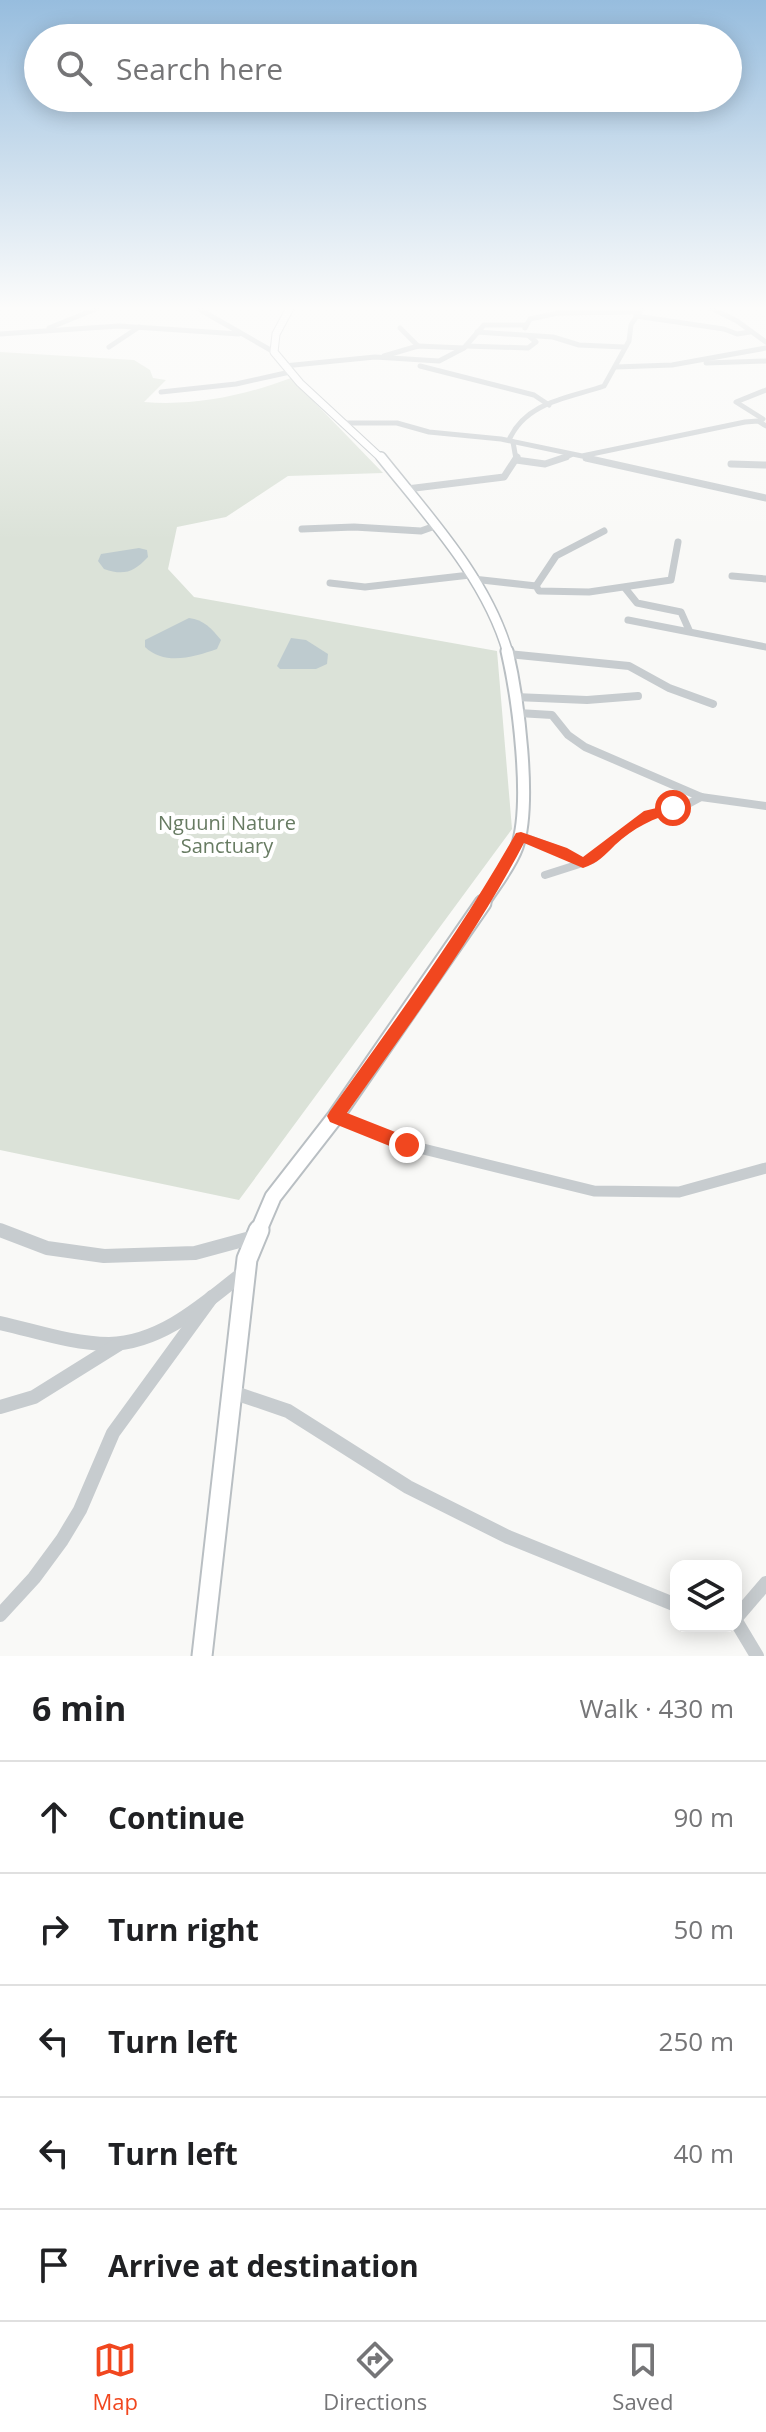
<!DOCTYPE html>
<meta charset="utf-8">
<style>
:root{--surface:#fff;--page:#f6f6f6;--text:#202124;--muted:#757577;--line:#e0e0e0;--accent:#f1471f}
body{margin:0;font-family:"Open Sans",sans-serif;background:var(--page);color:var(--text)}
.controls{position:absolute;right:24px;bottom:24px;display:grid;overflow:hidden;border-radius:16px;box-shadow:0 4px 20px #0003}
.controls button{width:72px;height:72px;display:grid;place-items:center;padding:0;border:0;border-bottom:2px solid var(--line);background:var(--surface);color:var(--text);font:40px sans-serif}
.stop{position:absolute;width:24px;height:24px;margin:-18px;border:6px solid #f1471f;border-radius:50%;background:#fff}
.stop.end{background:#f1471f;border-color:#fff;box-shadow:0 2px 8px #0008}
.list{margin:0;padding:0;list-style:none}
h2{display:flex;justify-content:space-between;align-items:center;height:104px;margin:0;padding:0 32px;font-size:34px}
h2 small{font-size:26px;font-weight:400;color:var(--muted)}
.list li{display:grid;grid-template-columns:52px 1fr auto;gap:24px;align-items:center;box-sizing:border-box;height:112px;padding:0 32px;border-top:2px solid var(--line)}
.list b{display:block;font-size:30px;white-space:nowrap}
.list em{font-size:26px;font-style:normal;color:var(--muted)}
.icon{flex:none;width:44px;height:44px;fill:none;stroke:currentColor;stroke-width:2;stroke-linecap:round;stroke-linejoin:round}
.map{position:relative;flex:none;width:766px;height:1656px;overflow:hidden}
.search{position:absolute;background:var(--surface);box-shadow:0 4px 20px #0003;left:24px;right:24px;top:24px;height:88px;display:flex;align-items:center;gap:20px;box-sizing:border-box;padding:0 28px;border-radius:44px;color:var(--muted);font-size:30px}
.sheet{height:664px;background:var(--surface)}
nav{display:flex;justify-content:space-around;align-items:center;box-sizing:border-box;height:112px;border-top:2px solid var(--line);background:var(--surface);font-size:22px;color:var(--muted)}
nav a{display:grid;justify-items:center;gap:4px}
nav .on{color:var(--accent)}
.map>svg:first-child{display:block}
</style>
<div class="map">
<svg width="766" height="1656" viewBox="0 0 766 1656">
<rect width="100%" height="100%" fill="#f9f9f7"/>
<path fill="#dbe2d8" d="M 0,352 L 134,360 L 150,370 L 153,378 L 166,380 L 144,402 C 195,406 243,396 291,378 L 383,473 L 288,476 L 226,517 L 177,527 L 168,569 L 194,597 L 497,651 L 512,829 L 239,1200 L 0,1150 Z"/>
<g fill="#becbcf">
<path d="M 139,548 L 147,550 L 148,557 C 134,572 124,576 104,569 L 98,561 L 101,554 Z"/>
<path d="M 189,618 C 204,620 211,628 221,640 L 217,649 C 194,657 165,666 145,647 L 145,640 Z"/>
<path d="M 291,638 L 306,640 L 328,654 L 327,664 L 316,669 L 280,669 L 277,666 Z"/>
</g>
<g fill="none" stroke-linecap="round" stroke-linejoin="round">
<defs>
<path id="secondary-far4" d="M 290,308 L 276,334 L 274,352 L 300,383 L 382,459"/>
<path id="secondary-far3" d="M 381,457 C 428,516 487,579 508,653"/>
<path id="secondary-far2" d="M 482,905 C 493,887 510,867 517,847 C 532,803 518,698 507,651"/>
<path id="secondary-far1" d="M 258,1232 L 273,1197 L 336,1116 L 483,903"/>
<path id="secondary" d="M 202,1656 L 247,1259 L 259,1230"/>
</defs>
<use href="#secondary-far4" stroke="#b9bfc3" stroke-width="9"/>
<use href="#secondary-far3" stroke="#b9bfc3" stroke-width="12"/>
<use href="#secondary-far2" stroke="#b9bfc3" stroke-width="15"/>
<use href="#secondary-far1" stroke="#b9bfc3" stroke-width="19"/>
<use href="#secondary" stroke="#b9bfc3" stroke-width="23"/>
<g stroke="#c7cccf" stroke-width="5">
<path d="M 197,308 L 274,352"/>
<path d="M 711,308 L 737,321 L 766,342"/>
<path d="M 636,316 L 724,329 L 737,334 L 750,332"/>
<path d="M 49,328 L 98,308"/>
<path d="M 400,328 L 418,346"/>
<path d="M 525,328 L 530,319 L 558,313 L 639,312"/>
<path d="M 477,332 L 553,337 L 579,345 L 624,347"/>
<path d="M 0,334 L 119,326 L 239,334"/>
<path d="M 466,346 L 528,348 L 536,342 L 529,336"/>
<path d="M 109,347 L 139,327"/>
<path d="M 384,356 L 418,346 L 464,348"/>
<path d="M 706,363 L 766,361"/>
<path d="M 284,366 L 375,357 L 439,361 L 464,348 L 484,325 L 526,325"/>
<path d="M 420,366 L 534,395 L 549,405"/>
<path d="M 615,367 L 672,365 L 766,348"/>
<path d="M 161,392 L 236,384 L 290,372"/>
<path d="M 763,419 L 736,402 L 766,390"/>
<path d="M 346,423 L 397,423 L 429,432 L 501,439 L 582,456 L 745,422 L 758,421 L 766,426"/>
<path d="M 509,440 C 526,401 570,398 604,386 L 629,341 L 631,325 L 642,308"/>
<path d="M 513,442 L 516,459"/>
<path d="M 561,459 L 571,455"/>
</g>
<g stroke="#c7cccf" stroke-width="7">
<path d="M 586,458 L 766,498"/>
<path d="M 516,460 L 545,464 L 566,457"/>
<path d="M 731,464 L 766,465"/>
<path d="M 407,489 L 504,477 L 517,457"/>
<path d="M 302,529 L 354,527 L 421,531 L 435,526"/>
<path d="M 732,576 L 766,579"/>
<path d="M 473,579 L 536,586 L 539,591 L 589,592 L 671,580 L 678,542"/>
<path d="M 330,583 L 365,587 L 470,575"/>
<path d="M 536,586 L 556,556 L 604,531"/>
<path d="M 625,588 L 637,603 L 681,612 L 689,630"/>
<path d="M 628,620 L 766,647"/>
</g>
<g stroke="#c7cccf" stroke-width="8">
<path d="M 508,654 L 629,666 L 669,688 L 713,704"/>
<path d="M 515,697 L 587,700 L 638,696"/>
<path d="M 518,713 L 552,715 L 568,735 L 585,747 L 701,797 L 766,806"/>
<path d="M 521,836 L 562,851 L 583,863"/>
<path d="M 545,875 L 592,860 L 611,841 L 648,815 L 688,804 L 701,797"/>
</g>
<g stroke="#c7cccf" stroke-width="11">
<path d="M 336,1116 L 407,1145 L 594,1191 L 679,1192 L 766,1168"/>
<path d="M 0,1230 L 6,1232"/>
</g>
<g stroke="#c7cccf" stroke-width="14">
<path d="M 0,1230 L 47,1248 L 104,1256 L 195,1253 L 254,1237"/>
<path d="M 0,1323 C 36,1331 72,1344 109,1344 C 161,1343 204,1304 243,1273"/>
<path d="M 232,1392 L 288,1411 L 408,1487 L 508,1537 L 676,1605"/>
<path d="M 0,1407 L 34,1397 L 119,1344"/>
<path d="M 0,1615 L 34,1578 L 62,1540 L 80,1510 L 113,1433 L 212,1297"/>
<path d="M 736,1618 L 766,1583"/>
<path d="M 736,1621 L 757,1656"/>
</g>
<use href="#secondary-far4" stroke="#fff" stroke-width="7"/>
<use href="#secondary-far3" stroke="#fff" stroke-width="9"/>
<use href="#secondary-far2" stroke="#fff" stroke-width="11"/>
<use href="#secondary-far1" stroke="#fff" stroke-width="15"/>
<use href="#secondary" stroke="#fff" stroke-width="19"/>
</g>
<linearGradient id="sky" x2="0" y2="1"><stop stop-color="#97bdde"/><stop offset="0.57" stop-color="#fcfcfb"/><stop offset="1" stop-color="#fcfcfb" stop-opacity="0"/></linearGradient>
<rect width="766" height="540" fill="url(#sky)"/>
<path fill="#f1471f" d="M 673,804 L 680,808 L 678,811 C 654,818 633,828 615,845 C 604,856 598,863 583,868 L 524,843 C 474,938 409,1025 347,1113 L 413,1139 L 415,1145 L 413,1151 L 407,1153 L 330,1122 L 327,1116 L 330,1111 C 395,1020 461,931 516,833 L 521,832 L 567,848 L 583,857 L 644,811 Z"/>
<g text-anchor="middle" stroke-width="8" stroke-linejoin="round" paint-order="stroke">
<g font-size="20" fill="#677b62" stroke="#fff">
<text x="227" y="830">Nguuni Nature<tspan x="227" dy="23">Sanctuary</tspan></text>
</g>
</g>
</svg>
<div class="controls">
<button><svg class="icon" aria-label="layers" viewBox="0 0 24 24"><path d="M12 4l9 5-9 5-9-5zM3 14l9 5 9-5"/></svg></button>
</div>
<div class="stop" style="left:673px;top:808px"></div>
<div class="stop end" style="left:407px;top:1145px"></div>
<div class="search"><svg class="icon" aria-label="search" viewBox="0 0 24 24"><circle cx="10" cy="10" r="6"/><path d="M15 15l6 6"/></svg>Search here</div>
</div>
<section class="sheet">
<h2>6 min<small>Walk · 430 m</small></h2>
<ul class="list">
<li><svg class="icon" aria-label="ahead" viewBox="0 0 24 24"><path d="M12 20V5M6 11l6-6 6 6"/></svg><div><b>Continue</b></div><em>90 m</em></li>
<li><svg class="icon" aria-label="right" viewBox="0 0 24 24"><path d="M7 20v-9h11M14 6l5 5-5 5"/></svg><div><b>Turn right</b></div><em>50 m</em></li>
<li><svg class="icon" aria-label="left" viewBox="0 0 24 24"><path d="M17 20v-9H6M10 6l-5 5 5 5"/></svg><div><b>Turn left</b></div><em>250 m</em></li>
<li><svg class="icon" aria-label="left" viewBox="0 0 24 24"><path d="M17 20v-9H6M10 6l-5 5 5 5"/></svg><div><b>Turn left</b></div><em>40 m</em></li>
<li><svg class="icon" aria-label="arrive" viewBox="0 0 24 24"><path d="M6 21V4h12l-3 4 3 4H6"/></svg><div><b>Arrive at destination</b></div></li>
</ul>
</section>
<nav>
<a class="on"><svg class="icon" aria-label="map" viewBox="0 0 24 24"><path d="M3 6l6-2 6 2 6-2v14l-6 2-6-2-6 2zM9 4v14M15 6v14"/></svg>Map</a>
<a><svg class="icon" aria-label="directions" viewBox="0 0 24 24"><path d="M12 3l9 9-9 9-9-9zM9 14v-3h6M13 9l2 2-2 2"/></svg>Directions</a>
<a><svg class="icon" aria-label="saved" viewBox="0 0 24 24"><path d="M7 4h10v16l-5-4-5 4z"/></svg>Saved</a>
</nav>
